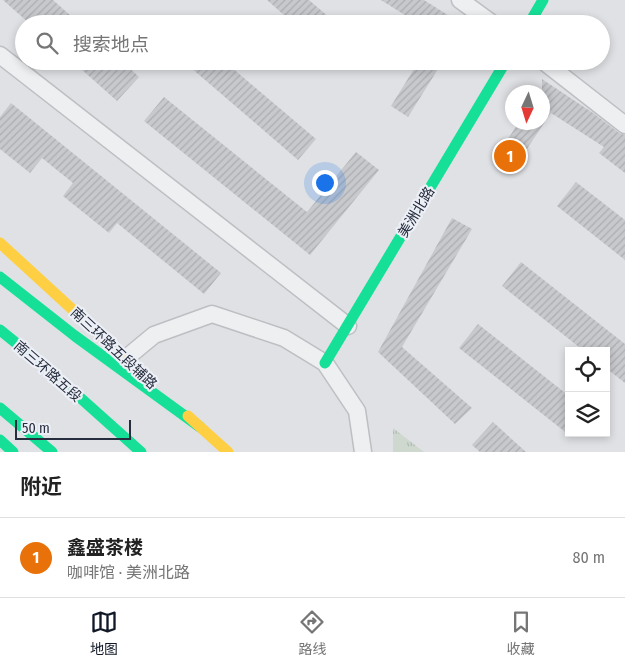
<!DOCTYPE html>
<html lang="zh">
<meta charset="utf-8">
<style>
:root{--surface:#fff;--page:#f2f2f2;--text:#222;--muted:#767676;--line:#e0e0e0;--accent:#111827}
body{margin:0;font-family:"Fira Sans Condensed","Noto Sans SC",sans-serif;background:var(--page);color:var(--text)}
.controls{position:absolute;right:15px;bottom:15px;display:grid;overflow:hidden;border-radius:0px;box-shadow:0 2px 8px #0003}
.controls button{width:45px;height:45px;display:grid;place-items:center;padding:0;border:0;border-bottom:1px solid var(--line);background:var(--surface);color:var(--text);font:25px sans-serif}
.compass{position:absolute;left:505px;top:85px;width:45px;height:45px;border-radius:50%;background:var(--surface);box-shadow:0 2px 8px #0003;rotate:184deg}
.scale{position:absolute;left:15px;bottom:12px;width:116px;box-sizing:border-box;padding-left:5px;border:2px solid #262d3e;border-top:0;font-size:14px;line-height:18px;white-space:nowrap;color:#262d3e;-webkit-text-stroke:4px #eceff5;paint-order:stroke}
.you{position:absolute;left:324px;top:182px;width:18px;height:18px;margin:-12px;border:4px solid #fff;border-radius:50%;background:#1a73e8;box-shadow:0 0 0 8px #1a73e833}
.badge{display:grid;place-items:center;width:32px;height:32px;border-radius:50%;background:var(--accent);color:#fff;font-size:16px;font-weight:700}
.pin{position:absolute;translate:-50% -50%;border:2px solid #fff;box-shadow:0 1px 5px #0006}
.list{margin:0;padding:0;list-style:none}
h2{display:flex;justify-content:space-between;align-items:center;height:65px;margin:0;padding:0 20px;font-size:21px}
h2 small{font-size:16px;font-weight:400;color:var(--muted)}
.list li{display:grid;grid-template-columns:32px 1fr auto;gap:15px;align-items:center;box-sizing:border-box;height:80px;padding:0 20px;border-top:1px solid var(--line)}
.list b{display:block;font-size:19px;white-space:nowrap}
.list p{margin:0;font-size:16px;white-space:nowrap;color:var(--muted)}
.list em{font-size:16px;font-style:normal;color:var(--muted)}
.icon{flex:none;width:28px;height:28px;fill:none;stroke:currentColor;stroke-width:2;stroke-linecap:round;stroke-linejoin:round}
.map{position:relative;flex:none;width:625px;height:452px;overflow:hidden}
.search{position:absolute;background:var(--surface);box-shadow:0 2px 8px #0003;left:15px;right:15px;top:15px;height:55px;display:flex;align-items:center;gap:12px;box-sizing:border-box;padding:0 18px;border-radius:28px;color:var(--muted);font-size:19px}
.sheet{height:145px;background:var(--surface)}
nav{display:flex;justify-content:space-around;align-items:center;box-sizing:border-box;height:70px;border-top:1px solid var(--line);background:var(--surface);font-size:14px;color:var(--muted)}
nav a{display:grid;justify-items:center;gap:2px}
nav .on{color:var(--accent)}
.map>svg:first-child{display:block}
</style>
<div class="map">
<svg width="625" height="452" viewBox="0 0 625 452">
<defs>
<pattern id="park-tufts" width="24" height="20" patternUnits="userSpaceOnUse" patternTransform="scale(1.25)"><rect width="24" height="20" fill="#ced8cf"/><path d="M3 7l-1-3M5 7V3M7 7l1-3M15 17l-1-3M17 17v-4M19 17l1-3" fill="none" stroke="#b1bab3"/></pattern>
<pattern id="building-hatch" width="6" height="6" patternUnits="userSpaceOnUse" patternTransform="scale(1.25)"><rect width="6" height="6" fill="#c7c9cd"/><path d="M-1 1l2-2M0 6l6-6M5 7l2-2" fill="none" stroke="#abadb1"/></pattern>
</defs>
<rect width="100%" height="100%" fill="#dfe1e4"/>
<path fill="url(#park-tufts)" d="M 393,428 L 424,452 L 393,452 Z"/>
<g fill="url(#building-hatch)">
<path d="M 3,0 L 53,0 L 80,24 L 30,24 Z"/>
<path d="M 267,0 L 309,0 L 337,24 L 294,24 Z"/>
<path d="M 381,0 L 424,0 L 462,24 L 419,24 Z"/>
<path d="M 72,61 L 122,61 L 139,77 L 117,101 Z"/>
<path d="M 183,61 L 224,61 L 316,139 L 298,160 Z"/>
<path d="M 419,61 L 443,61 L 408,117 L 391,106 Z"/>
<path d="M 542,79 L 593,113 L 619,133 L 625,135 L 625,173 L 599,153 L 604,147 L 551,113 L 510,174 L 493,162 L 519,122 L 542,122 Z"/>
<path d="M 164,97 L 307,212 L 356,152 L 379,170 L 310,255 L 144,121 Z"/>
<path d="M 11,103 L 221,273 L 204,294 L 117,223 L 109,233 L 63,196 L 73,183 L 42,158 L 30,173 L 0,149 L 0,117 Z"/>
<path d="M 576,182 L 625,220 L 625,260 L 557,206 Z"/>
<path d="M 452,218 L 472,229 L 402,347 L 472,408 L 455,424 L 378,352 Z"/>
<path d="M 521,262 L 625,344 L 625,383 L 606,368 L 606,351 L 584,351 L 502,286 Z"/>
<path d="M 478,324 L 569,396 L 569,435 L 459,348 Z"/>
<path d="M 493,422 L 526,452 L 480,452 L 472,445 Z"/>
</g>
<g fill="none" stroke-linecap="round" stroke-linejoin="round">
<defs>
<g id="street">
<path d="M 460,0 L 493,24"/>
<path d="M 0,55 L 348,326"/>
<path d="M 543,61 L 625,125"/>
<path d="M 125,359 L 154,335 L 212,314 L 284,338 L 325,363 L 357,411 L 363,452"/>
</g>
</defs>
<use href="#street" stroke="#bdbfc2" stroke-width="19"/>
<use href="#street" stroke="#eeeff1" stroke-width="16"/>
<g stroke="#16e098" stroke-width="11">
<path d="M 529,24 L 543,0"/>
<path d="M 0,277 L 75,336 L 200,427"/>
<path d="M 0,330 L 48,369 L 141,452"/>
<path d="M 325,363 L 506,61"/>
<path d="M 0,408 L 52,452"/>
<path d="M 0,440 L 13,452"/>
</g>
<g stroke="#ffcf43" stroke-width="11">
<path d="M 0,243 L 133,365"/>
<path d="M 188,416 L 228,452"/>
</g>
</g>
<g text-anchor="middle" stroke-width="4.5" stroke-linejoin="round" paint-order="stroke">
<g font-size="14" fill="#262d3e" stroke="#eceff5">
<text transform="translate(416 212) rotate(-59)" y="5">美洲北路</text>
<text transform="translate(114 348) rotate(43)" y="5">南三环路五段辅路</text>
<text transform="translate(48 371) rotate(41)" y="5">南三环路五段</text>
</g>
</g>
</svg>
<div class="controls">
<button><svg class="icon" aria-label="locate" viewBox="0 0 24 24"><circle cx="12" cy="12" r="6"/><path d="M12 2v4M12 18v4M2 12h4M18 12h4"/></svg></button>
<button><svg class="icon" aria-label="layers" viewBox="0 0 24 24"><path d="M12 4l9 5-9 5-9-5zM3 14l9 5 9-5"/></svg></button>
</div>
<svg class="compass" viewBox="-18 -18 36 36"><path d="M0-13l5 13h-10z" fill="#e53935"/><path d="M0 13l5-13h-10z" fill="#767676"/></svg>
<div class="scale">50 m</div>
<div class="you"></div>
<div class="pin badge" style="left:510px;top:156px;background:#e8710a">1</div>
<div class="search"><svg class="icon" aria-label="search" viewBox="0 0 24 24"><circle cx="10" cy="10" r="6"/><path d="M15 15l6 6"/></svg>搜索地点</div>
</div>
<section class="sheet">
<h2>附近<small></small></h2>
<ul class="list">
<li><span class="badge" style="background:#e8710a">1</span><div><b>鑫盛茶楼</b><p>咖啡馆 · 美洲北路</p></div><em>80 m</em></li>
</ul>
</section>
<nav>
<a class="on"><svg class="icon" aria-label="map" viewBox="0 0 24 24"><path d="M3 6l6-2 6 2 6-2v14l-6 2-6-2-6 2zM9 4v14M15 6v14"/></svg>地图</a>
<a><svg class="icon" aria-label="directions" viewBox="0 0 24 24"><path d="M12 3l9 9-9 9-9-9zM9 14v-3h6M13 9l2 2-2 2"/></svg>路线</a>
<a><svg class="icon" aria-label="saved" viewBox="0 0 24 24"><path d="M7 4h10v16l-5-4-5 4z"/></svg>收藏</a>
</nav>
